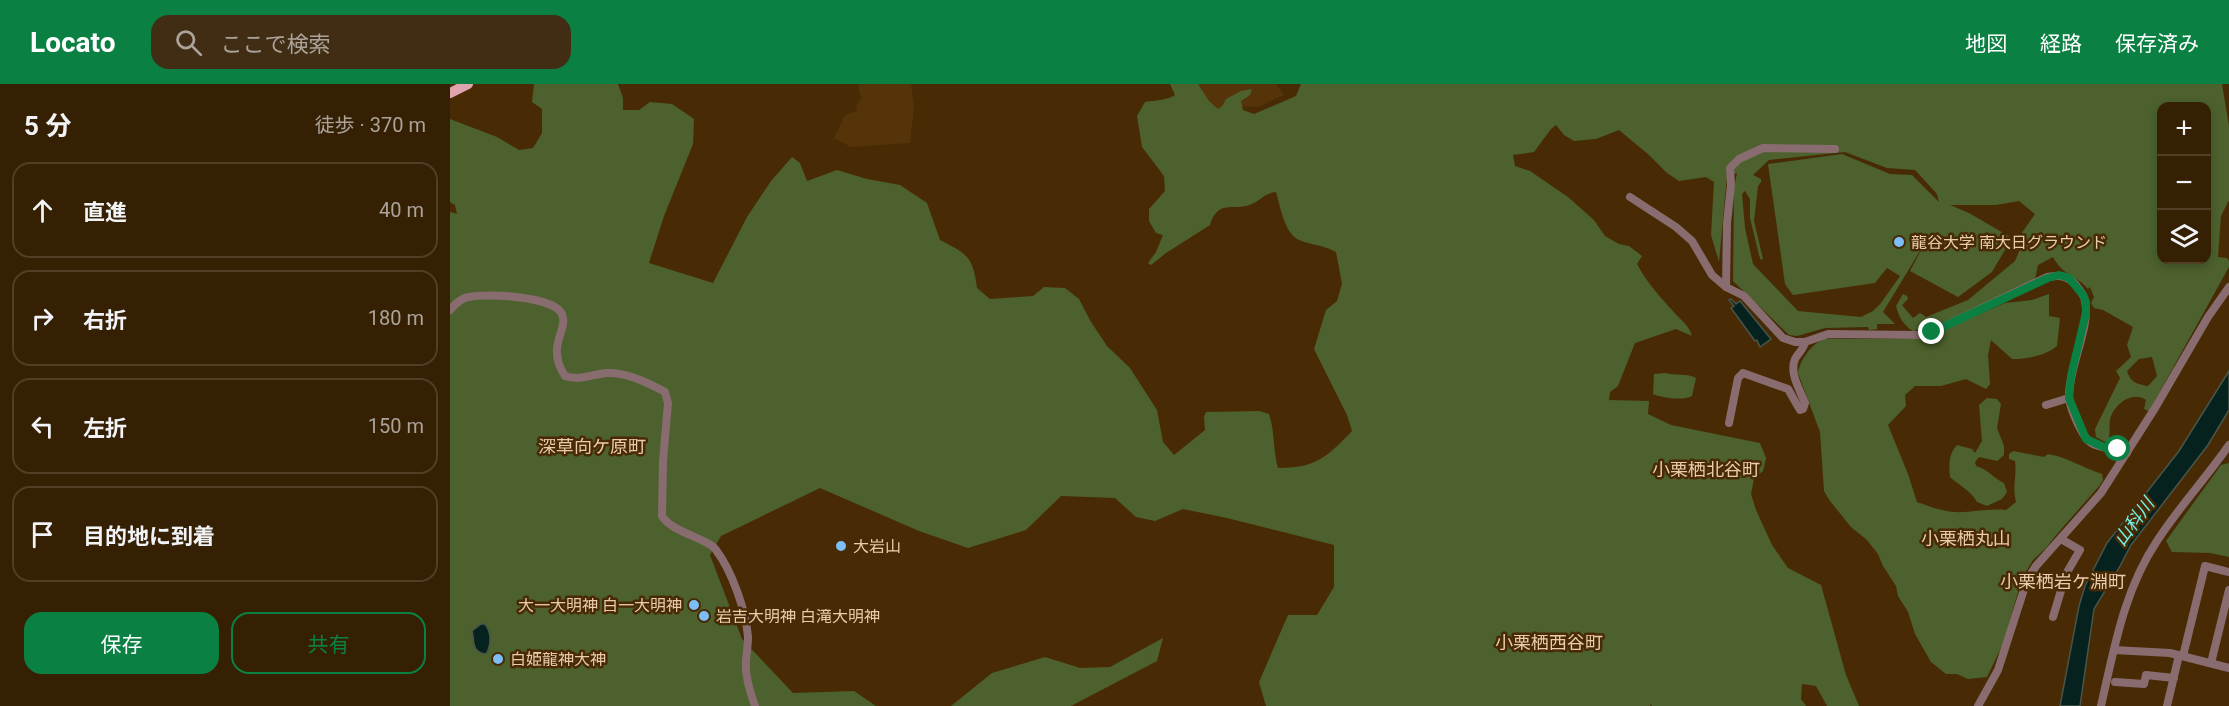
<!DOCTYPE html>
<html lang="ja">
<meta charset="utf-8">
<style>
:root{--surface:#362004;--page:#412d13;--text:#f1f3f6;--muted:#aaa39a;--line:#503e26;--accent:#0b8043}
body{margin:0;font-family:Roboto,"Noto Sans JP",sans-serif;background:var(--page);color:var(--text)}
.controls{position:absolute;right:18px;top:18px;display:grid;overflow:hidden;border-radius:12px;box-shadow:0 3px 9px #0003}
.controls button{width:54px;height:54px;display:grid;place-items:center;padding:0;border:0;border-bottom:2px solid var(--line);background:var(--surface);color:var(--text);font:30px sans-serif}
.stop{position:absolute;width:18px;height:18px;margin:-14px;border:4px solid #0b8043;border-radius:50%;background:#fff}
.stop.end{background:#0b8043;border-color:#fff;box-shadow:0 2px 6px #0008}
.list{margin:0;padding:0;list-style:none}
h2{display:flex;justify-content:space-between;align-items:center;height:78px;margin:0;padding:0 24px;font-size:26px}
h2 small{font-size:20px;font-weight:400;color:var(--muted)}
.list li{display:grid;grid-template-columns:39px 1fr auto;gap:18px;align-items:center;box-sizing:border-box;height:96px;margin:0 12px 12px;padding:0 12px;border:2px solid var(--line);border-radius:18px}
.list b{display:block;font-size:22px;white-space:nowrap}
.list em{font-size:20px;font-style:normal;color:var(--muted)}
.actions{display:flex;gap:12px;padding:18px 24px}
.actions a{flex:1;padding:14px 0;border:2px solid var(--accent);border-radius:18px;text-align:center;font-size:21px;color:var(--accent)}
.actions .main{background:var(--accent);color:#fff}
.icon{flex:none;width:33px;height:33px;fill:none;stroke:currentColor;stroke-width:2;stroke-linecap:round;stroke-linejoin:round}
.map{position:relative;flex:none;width:1779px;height:622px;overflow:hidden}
header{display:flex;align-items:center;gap:36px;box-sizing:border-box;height:84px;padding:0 30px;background:var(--accent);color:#fff}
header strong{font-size:28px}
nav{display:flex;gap:33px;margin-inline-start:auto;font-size:21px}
.search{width:420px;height:54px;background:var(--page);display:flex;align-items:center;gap:15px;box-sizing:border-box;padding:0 21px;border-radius:18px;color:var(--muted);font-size:22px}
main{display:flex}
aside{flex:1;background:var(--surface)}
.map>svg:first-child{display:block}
</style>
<header>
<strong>Locato</strong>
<div class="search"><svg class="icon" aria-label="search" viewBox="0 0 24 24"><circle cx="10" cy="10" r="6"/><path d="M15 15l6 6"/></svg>ここで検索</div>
<nav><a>地図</a><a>経路</a><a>保存済み</a></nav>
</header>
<main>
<aside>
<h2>5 分<small>徒歩 · 370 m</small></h2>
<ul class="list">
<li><svg class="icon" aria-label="ahead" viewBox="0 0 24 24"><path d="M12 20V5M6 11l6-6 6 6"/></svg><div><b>直進</b></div><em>40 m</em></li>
<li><svg class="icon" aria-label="right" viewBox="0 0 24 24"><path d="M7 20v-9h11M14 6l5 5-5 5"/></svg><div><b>右折</b></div><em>180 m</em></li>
<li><svg class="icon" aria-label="left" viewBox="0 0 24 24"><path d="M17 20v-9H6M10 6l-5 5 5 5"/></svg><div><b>左折</b></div><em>150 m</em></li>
<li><svg class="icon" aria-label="arrive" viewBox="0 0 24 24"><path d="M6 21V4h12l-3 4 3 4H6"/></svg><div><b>目的地に到着</b></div></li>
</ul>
<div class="actions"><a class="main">保存</a><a>共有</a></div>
</aside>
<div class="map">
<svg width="1779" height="622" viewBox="0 0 1779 622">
<rect width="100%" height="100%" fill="#482b05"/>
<g fill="#553409">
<path d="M 409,0 L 461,0 L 464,22 L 460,59 L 401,63 L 384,54 L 395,31 L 407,27 L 406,23 L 412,13 L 409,9 Z"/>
<path d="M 746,0 L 826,0 L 834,11 L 808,23 L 778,22 L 767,27 L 758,23 Z"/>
</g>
<g fill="#4c612d" fill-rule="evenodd">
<path d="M 84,0 L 168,0 L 173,14 L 173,26 L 189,26 L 200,18 L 222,20 L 244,35 L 243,60 L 214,132 L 199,179 L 263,199 L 297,133 L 321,97 L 342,73 L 350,79 L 357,97 L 387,86 L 417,95 L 450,101 L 477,119 L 490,156 C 517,170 523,172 527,204 L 540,215 L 583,212 L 594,203 L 615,204 L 629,215 L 641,238 L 657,262 L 680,284 L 707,326 L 713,358 L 724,371 L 755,346 L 754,333 L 756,328 L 809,327 L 819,330 C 825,348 823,366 828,384 C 866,384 877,373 902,347 L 897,331 L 864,265 L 876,226 L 887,217 L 892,200 L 886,168 C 874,161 861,161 849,156 C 834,149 830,121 826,108 C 813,110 814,114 804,119 C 786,129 768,113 760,141 L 716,169 L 701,181 L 698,179 L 706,168 L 713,151 L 706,149 L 699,137 L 699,125 L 715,107 L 714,92 L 692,63 L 687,32 L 695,18 C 705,16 716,17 725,11 L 720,0 L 748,0 L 759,17 L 768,25 L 773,21 L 776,15 L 791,7 L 802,5 L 800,11 L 791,17 L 793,26 L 804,30 L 846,12 L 851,0 L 1772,0 L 1779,42 L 1779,116 L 1771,132 L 1768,173 L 1777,174 L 1779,177 L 1779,183 L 1699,327 L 1694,325 L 1696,316 C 1682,306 1663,321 1660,336 C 1659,342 1660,349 1659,355 L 1655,358 L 1646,353 L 1645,345 L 1670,294 L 1666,287 L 1681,273 L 1677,261 L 1683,243 L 1653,226 L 1644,224 L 1641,219 L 1644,213 L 1640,203 L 1638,205 C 1627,191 1614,193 1603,173 L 1588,181 L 1585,195 L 1573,202 L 1483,243 L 1463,247 C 1453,241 1449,233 1446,222 L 1453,210 L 1457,212 L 1458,215 L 1452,221 L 1463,234 L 1470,229 L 1476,233 L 1518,216 L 1565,177 L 1571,163 L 1571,150 L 1585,130 L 1569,117 L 1546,121 L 1500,121 L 1519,129 L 1562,154 L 1542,188 L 1508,213 L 1460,187 L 1476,157 L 1433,228 L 1445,240 L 1427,240 L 1427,245 L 1419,246 L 1418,243 L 1375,244 L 1347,252 L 1339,251 L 1283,197 L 1284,104 L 1287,89 L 1277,92 L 1269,178 L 1261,151 L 1264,98 L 1256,93 L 1229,97 L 1217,89 L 1199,71 L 1169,46 L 1146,55 L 1124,57 L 1114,51 L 1106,41 L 1101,45 L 1084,68 L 1063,71 L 1065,82 L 1080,87 L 1118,113 L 1144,136 L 1155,152 L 1169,160 L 1179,162 L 1192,172 L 1187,180 C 1196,197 1209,212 1222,226 C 1230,236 1238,239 1242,252 L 1226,245 L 1185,259 L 1168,302 L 1160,308 L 1159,316 L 1199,317 L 1198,330 L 1221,341 L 1310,359 L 1316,374 L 1313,387 L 1304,395 L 1301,410 L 1306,426 L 1322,461 L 1338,484 L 1371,501 L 1396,591 L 1409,622 L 1377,622 L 1366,602 L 1352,600 L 1351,615 L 1356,622 L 1202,622 L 1201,620 L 1200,622 L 816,622 L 809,598 L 838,531 L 867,531 L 884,503 L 884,461 L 777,434 L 733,425 L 705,437 L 686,433 L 665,414 L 611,412 L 576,446 L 518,464 L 469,447 L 370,404 L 271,452 L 260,471 L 292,555 L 343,609 L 404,607 L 426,622 L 0,622 L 0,128 L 7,130 L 5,121 L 0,118 L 0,35 L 47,53 L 69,66 L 83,64 L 92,49 L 92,25 L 82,18 ZM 1712,22 L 1756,22 L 1756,176 L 1712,176 ZM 1395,68 L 1437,84 L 1465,86 L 1487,110 L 1489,118 L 1462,91 L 1440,90 L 1392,70 L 1318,80 L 1335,200 L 1343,211 L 1425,199 L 1437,184 L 1450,192 L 1431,219 L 1423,227 L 1411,233 L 1348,227 L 1303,180 L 1295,144 L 1292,110 L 1295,107 L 1300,115 L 1300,134 L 1309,171 L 1311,176 L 1313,175 L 1304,137 L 1308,102 L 1311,98 L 1311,95 L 1303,91 L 1319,76 ZM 1702,273 L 1707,292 L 1698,302 C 1687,300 1681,299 1677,287 L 1689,275 Z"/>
<path d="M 1599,210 L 1599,232 L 1610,234 L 1607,262 C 1595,272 1577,275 1562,275 L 1541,256 L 1538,271 L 1540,300 L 1536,305 L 1516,295 L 1491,302 L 1465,302 L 1455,311 L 1456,322 L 1438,341 L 1458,390 L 1467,418 C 1478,422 1491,427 1504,428 C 1521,429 1537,424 1556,426 L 1566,418 C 1562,401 1567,393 1565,377 L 1559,375 L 1559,370 L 1563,367 L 1594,373 L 1598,370 C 1617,373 1633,384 1652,390 L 1653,396 L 1650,401 L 1607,450 L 1596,464 L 1583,476 L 1572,494 L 1553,560 L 1537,593 L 1518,595 L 1507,590 L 1496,590 L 1481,578 L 1465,550 L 1458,528 L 1448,512 L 1446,502 L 1433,482 L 1428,470 L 1417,456 L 1401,443 L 1380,417 L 1374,407 L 1370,348 L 1348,289 C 1350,276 1361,261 1373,255 L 1459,255 L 1479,252 L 1555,219 L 1582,216 Z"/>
<path d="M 1215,289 C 1225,292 1238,289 1246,294 L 1242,312 C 1233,317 1212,314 1203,310 L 1204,290 Z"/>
<path d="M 1537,314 L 1547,315 L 1551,320 L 1547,344 L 1554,362 L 1554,371 L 1547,377 L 1529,373 L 1525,378 L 1526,382 C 1538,385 1543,394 1554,399 L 1557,408 L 1552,415 L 1537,422 L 1527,418 C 1521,407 1509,401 1500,393 C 1499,381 1498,371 1507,361 L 1522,365 L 1525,369 L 1532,357 L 1529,321 Z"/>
<path d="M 1779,379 L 1779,473 L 1760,469 L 1722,468 L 1716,457 L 1771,381 Z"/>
<path d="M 713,554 L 707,577 L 621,622 L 501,622 L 542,589 L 595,573 L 630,584 L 660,583 Z"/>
</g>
<g fill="#06221f" stroke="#4a5549" stroke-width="1.5">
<path d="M 1281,215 L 1286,220 L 1290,217 L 1321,255 L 1310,263 L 1307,256 L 1305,257 L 1281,224 L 1284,222 L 1279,216 Z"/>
<path d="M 1779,287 L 1779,326 L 1758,361 L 1681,461 L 1669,484 L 1644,525 L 1630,622 L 1610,622 L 1629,522 L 1635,502 L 1657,459 L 1729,367 Z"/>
<path d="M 31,540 L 35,540 C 42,549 41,559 37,569 L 34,570 C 21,566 25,558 22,547 Z"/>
</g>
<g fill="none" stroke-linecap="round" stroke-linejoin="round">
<g stroke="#896c70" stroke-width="8">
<path d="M 1385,65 L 1313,64 L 1289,75 L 1280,84 L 1281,101 L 1277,139 L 1276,203 L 1294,212 L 1333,254 L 1345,258 L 1355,258 L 1378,250 L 1469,251 L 1482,248 L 1597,193 C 1610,191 1617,191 1626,201 C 1629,206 1634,210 1635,217 C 1641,241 1619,283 1619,311 C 1619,323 1629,344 1636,354 C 1645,366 1665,363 1677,369"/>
<path d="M 1180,113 L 1226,143 L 1242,157 L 1262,191 L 1276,203"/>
<path d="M 0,226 C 5,220 11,214 19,213 C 35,209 104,212 112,230 C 119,246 95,262 115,292 C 129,297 143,290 157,289 C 176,288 199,299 215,308 L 218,319 L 213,377 L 212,432 C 221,448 259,455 266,466 C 282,487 296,527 298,553 C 298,564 295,575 296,586 C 297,598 301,611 305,622"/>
<path d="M 1596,321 L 1619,314"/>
<path d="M 1279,339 L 1288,294 L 1293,289 L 1338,305 L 1350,326 L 1353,325 L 1355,319 C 1350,306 1339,289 1345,275 C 1348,269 1354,265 1355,258"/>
<path d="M 1603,533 L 1616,490 L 1630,466 L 1611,455"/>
<path d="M 1664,566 L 1720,569 L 1779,584"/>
<path d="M 1733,572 L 1755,482 L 1779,488"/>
<path d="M 1761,579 L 1779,506"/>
<path d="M 1665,598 L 1694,600 L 1696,591 L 1724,594"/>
<path d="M 1528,622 L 1548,586 L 1577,496 L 1586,482 L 1651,409 L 1705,324 L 1758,233 L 1779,203"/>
<path d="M 1651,622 C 1664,565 1674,506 1707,457 C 1729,423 1756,394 1779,361"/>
<path d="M 1717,622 L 1729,571"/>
</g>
<path stroke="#dfa4ae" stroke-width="10" d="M 0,9 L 18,0"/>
</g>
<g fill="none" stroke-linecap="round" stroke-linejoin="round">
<path stroke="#0b8043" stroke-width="8" d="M 1482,248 L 1598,194 L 1609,191 L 1619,194 L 1633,211 L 1636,218 L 1636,229 L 1621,292 L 1619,314 L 1636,355 L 1656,364 L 1668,365"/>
</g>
<g fill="#7dbef9" stroke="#482b05" stroke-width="2">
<circle cx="1449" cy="158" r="6"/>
<circle cx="391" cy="462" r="6"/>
<circle cx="244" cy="521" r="6"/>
<circle cx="254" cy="532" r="6"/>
<circle cx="48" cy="575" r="6"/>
</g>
<g text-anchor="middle" stroke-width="5" stroke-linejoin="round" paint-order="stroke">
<g font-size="16" fill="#eacbac" stroke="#482b05" text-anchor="start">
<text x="1461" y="164">龍谷大学 南大日グラウンド</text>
<text x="403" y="468">大岩山</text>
<text x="232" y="527" text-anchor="end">大一大明神 白一大明神</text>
<text x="266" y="538">岩吉大明神 白滝大明神</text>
<text x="60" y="581">白姫龍神大神</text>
</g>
<g font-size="18" fill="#eacbac" stroke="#482b05">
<text x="142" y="369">深草向ケ原町</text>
<text x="1256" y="392">小栗栖北谷町</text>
<text x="1516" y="461">小栗栖丸山</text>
<text x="1613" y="504">小栗栖岩ケ淵町</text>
<text x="1099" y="565">小栗栖西谷町</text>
</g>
<g font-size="18" font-style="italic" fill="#74f2e6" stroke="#482b05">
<text transform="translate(1684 438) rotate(-54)" y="6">山科川</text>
</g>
</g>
</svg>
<div class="controls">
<button>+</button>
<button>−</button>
<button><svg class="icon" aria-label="layers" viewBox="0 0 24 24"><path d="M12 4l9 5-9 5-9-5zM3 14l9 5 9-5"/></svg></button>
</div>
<div class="stop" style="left:1668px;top:365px"></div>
<div class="stop end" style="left:1482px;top:248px"></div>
</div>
</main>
